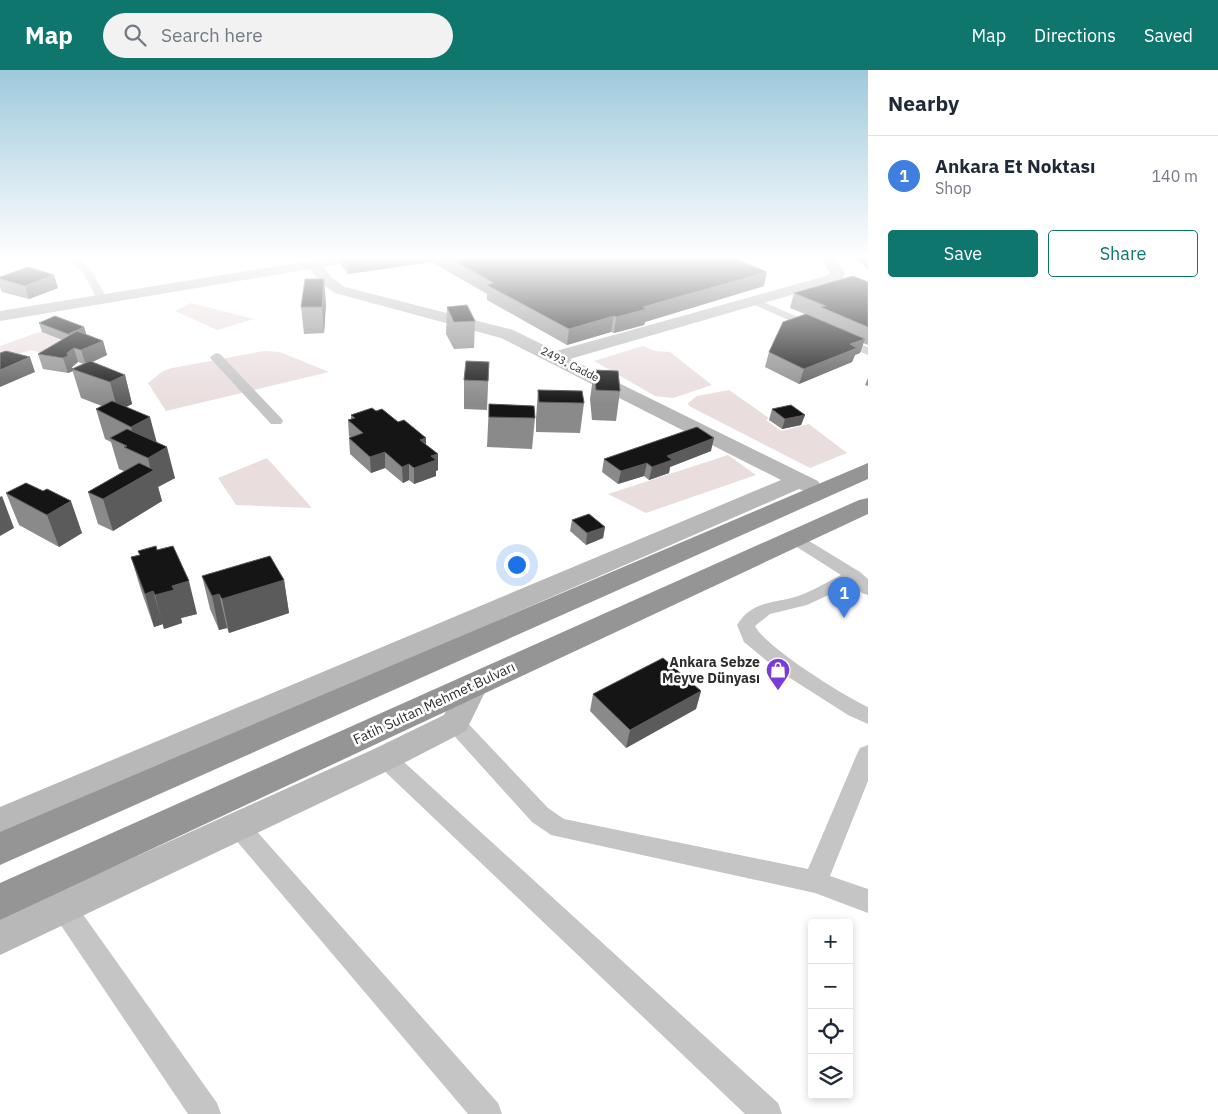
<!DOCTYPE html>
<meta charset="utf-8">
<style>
:root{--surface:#fff;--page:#f2f2f3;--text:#1f2937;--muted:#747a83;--line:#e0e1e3;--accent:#0f766e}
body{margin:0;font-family:"IBM Plex Sans",sans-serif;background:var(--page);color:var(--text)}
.controls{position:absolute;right:15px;bottom:15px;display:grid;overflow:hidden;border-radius:5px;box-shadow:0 2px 8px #0003}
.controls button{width:45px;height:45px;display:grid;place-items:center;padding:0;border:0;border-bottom:1px solid var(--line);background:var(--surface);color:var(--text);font:25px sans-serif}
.you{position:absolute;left:516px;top:494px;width:18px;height:18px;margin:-12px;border:4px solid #fff;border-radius:50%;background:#1a73e8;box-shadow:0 0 0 8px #1a73e833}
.badge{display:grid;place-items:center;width:32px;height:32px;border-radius:50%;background:var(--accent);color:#fff;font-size:16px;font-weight:700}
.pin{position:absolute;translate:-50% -41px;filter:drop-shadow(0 1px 2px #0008)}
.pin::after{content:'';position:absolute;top:26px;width:18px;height:15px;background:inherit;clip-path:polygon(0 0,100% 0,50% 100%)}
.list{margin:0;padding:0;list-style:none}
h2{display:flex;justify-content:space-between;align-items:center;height:65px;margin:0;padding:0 20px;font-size:21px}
h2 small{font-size:16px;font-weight:400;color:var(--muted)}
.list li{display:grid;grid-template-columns:32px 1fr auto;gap:15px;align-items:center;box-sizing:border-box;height:80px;padding:0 20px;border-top:1px solid var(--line)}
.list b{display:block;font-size:19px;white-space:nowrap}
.list p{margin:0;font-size:16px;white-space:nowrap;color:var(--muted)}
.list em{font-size:16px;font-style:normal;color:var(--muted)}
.actions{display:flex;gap:10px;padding:15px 20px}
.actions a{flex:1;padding:11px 0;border:1px solid var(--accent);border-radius:5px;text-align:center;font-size:18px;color:var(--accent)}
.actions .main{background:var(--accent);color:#fff}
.icon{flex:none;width:28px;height:28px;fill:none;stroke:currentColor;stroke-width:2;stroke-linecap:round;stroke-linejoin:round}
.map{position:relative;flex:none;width:868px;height:1044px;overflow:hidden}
header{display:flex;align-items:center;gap:30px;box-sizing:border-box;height:70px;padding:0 25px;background:var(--accent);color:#fff}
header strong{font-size:24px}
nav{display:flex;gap:28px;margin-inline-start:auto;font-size:18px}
.search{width:350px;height:45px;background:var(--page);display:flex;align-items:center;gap:12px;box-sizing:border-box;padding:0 18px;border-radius:28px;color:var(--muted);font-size:19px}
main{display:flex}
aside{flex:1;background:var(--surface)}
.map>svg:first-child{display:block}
</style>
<header>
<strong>Map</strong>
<div class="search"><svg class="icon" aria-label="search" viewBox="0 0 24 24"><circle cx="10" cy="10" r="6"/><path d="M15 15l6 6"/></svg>Search here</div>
<nav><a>Map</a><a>Directions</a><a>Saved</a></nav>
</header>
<main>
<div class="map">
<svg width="868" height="1044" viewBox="0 0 868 1044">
<rect width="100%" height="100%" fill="#fff"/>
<g fill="#eaddde">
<path d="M 191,233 L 254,249 L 217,260 L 175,241 Z"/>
<path d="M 42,261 L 79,279 L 58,288 L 31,280 L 0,290 L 0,276 Z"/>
<path d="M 643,276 L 655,281 L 670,282 L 712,315 L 673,328 L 655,326 L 594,291 Z"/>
<path d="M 264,281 L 280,282 L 329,302 L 166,341 L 148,313 L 163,301 L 172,298 Z"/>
<path d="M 729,320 L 769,348 L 766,350 L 781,361 L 809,354 L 847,383 L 810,398 L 689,336 L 688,333 L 697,326 Z"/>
<path d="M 728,385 L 756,405 L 646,443 L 608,424 Z"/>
<path d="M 267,388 L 312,438 L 236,435 L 218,408 Z"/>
</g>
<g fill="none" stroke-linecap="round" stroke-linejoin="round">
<g fill="#c5c5c5" fill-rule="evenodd">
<path d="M 67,188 L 78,188 L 92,201 L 107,229 L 106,231 L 98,231 L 84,204 Z"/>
<path d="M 754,228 L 819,256 L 821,258 L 819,260 L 811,260 L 750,233 L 749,231 Z"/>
<path d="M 839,266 L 868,277 L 868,285 L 835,271 L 833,269 Z"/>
<path d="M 216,283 L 220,284 L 281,348 L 283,351 L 281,354 L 271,354 L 212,290 L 210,287 Z"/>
<path d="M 795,464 L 801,466 L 860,502 L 868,509 L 868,525 L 862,523 L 852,514 L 807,535 L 770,544 L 755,556 C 764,576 845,627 868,637 L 868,654 L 848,645 L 779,601 L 744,572 L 737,555 C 752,530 774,534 798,526 C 813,521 827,512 841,505 L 789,472 L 787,469 L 789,466 Z"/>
<path d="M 455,645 L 462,647 L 548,738 L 564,749 L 808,799 L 857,684 L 860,678 L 868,675 L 868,711 L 830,806 L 868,819 L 868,843 L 815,823 L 551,765 L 532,752 L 448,659 L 445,653 L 448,647 Z"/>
<path d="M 385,679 L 393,682 L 778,1033 L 782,1044 L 745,1044 L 377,694 L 374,688 L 377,682 Z"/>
<path d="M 237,745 L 245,748 L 498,1033 L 502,1044 L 468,1044 L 229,762 L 225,755 L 229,748 Z"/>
<path d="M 63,825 L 72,829 L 217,1033 L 221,1044 L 188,1044 L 54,845 L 51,837 L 54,829 Z"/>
</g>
<g fill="#b8b8b8" fill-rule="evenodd">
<path d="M 326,188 L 359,188 L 357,191 L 324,197 L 332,208 L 345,217 L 513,260 L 556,281 L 826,206 L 830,203 L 820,188 L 834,188 L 845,203 L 842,209 L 836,212 L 570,289 L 818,411 L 821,416 L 818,421 L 810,423 L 799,419 L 0,768 L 0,737 L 781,410 L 501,268 L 335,223 L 322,214 L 310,199 L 0,251 L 0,241 Z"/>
<path d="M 474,603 L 484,606 L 489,614 L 466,661 L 396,697 L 0,885 L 0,848 L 374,679 L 444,645 L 464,606 Z"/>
</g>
<g fill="#959595" fill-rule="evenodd">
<path d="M 868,393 L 868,409 L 0,795 L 0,762 Z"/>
<path d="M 868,428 L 868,444 L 0,850 L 0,813 L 859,430 Z"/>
</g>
</g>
<g fill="#8a8a8a">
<path d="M 340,188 L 734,188 L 764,216 L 645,252 L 644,255 L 614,263 L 611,262 L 567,275 L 487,230 L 487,224 L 432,192 L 348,204 L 341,196 Z"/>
<path d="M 854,188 L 868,188 L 868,199 Z"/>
<path d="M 0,207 L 58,218 L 29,229 L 2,222 L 0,217 Z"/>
<path d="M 868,212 L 868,275 L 863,273 L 860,283 L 855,285 L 852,292 L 799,314 L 765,297 L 769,282 L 805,244 L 790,238 L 794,223 Z"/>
<path d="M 326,234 L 324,263 L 304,264 L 301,237 Z"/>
<path d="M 447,237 L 475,251 L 474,278 L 454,279 L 446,264 Z"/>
<path d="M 39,253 L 84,257 L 86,264 L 103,271 L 107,285 L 92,292 L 125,305 L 132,334 L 126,337 L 156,372 L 175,408 L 158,417 L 162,431 L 113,461 L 98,454 L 88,422 L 124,401 L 119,399 L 111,372 L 105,369 L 96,339 L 102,336 L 81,328 L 72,299 L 84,294 L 78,292 L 72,297 L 73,301 L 68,303 L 43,299 L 38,284 L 62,270 L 42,262 Z"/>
<path d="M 489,292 L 487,340 L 464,339 L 464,310 Z"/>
<path d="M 594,300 L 620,321 L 616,351 L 592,350 L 590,329 Z"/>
<path d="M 868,308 L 868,316 L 865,315 Z"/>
<path d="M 538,320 L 584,333 L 580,363 L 536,362 L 536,349 Z"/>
<path d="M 489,334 L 535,348 L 532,379 L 487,377 Z"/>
<path d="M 772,339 L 805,345 L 801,355 L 782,359 L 769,350 Z"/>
<path d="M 376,341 L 426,375 L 438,400 L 436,401 L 436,406 L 414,414 L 409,410 L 403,413 L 385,398 L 371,403 L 350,384 L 349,368 L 351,368 L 349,366 L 348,350 L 351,349 L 351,345 Z"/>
<path d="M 711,381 L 670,397 L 669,403 L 649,410 L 644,406 L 618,414 L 602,402 L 604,389 Z"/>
<path d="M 6,423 L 82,463 L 59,477 L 19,455 Z"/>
<path d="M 572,450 L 605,457 L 603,468 L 586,475 L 570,461 Z"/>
<path d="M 157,480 L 197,544 L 181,548 L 182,553 L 164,559 L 163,554 L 154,557 L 141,520 L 131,487 Z"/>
<path d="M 202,506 L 284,510 L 289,543 L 229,563 L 227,558 L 219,560 L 210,539 Z"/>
<path d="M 701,621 L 696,639 L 626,678 L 590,641 L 593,624 Z"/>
</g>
<g fill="#5b5b5b">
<path d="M 359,188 L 432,188 L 432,192 L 348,204 L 347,190 Z"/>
<path d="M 767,202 L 764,216 L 645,252 L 644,255 L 614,263 L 616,247 L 643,237 Z"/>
<path d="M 54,205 L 58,218 L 29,229 L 25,216 Z"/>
<path d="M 324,209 L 326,234 L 324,263 L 322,237 Z"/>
<path d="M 614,246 L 611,262 L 567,275 L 569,259 Z"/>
<path d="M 84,257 L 87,267 L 71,273 L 68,264 Z"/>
<path d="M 865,269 L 860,283 L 855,285 L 852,292 L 799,314 L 804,299 L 850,274 Z"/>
<path d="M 103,271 L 107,285 L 86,295 L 81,280 Z"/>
<path d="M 74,278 L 78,292 L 72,297 L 73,301 L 68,303 L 63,288 L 67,283 Z"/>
<path d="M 30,287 L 35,302 L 0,317 L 0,300 Z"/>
<path d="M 125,305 L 132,334 L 118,341 L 110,312 Z"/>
<path d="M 805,345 L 801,355 L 782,359 L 785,349 Z"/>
<path d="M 150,347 L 158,377 L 138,384 L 131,357 Z"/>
<path d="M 426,368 L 426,383 L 420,370 Z"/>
<path d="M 714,368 L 711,381 L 670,397 L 669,403 L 649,410 L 652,397 L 667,386 Z"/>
<path d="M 167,377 L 175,408 L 158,417 L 162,431 L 113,461 L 103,429 L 151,402 L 148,388 Z"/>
<path d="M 385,382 L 385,398 L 371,403 L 370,387 Z"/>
<path d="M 438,384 L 438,400 L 436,401 L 436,406 L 414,414 L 414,398 L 431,386 Z"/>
<path d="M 647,393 L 644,406 L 618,414 L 621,401 Z"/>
<path d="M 409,394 L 409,410 L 403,413 L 402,397 Z"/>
<path d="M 2,426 L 14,458 L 0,466 L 0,427 Z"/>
<path d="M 71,431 L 82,463 L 59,477 L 47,445 Z"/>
<path d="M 605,457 L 603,468 L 586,475 L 587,463 Z"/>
<path d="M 284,510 L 289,543 L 229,563 L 222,529 Z"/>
<path d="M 189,511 L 197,544 L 181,548 L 182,553 L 164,559 L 155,525 L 172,516 Z"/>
<path d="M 153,521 L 163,554 L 154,557 L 145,524 Z"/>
<path d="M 219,524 L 227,558 L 219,560 L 212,526 Z"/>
<path d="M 701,621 L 696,639 L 626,678 L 630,660 Z"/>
</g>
<g fill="#151515" stroke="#5b5b5b">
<path d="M 345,188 L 359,188 L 347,190 Z"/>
<path d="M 449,188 L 734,188 L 767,202 L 643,237 L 647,239 L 616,247 L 614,246 L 569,259 L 487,215 L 494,213 Z"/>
<path d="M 28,197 L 54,205 L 25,216 L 0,209 L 0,207 Z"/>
<path d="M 853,206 L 868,212 L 868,257 L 821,237 L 826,236 L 794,223 Z"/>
<path d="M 305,209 L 324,209 L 322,237 L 301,237 Z"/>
<path d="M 467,235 L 475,251 L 454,252 L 447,237 Z"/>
<path d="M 806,244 L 865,269 L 850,274 L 857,278 L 804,299 L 769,282 L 783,252 Z"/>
<path d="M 55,246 L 84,257 L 68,264 L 39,253 Z"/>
<path d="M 77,261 L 103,271 L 81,280 L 74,278 L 67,283 L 68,286 L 63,288 L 38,284 Z"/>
<path d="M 6,281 L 30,287 L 0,300 L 0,283 Z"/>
<path d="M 90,291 L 125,305 L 110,312 L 72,299 Z"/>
<path d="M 466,291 L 489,292 L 488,311 L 464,310 Z"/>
<path d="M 594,300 L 618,301 L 620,321 L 596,320 Z"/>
<path d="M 538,320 L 582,321 L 584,333 L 539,332 Z"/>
<path d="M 112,331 L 150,347 L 131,357 L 96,339 Z"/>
<path d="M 489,334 L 534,336 L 535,348 L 489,347 Z"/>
<path d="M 791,335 L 805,345 L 785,349 L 772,339 Z"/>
<path d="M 372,338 L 376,341 L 382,339 L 398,352 L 404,350 L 426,368 L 420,370 L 438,384 L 431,386 L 436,390 L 414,398 L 409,394 L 402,397 L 385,382 L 370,387 L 349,368 L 363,363 L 348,350 L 355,348 L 351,345 Z"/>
<path d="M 697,357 L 714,368 L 667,386 L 672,390 L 652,397 L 647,393 L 621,401 L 604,389 Z"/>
<path d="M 127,359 L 167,377 L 148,388 L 124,377 L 127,376 L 110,368 Z"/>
<path d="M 139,393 L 154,400 L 103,429 L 88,422 Z"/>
<path d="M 26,413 L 43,421 L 47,419 L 71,431 L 47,445 L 6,423 Z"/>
<path d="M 589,444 L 605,457 L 587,463 L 572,450 Z"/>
<path d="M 156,476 L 157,480 L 173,476 L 189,511 L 172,516 L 174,520 L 155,525 L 153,521 L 145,524 L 131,487 L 140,485 L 138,481 Z"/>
<path d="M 270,486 L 284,510 L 222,529 L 219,524 L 212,526 L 202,506 Z"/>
<path d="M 663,588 L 701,621 L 630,660 L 593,624 Z"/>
</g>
<linearGradient id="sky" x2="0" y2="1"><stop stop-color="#9ec9dc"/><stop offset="0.56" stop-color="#fff"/><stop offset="1" stop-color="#fff" stop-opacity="0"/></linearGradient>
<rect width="868" height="334" fill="url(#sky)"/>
<defs>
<symbol id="shop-pin" viewBox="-11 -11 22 30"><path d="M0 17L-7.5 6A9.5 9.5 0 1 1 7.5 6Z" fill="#7a3cd9" stroke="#fff"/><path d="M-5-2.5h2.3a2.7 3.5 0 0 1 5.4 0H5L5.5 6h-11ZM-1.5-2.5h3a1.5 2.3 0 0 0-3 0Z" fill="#fff"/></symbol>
</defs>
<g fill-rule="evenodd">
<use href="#shop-pin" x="764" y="586" width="28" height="38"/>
</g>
<g text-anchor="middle" stroke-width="5" stroke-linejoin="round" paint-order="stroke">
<g font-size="11" fill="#2e2e2e" stroke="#fff">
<text transform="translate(570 294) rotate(27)" y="4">2493. Cadde</text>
</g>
<g font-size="14" font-weight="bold" fill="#2e2e2e" stroke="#fff" text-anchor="end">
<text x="760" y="597">Ankara Sebze<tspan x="760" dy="16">Meyve Dünyası</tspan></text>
</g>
<g font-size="14" fill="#2e2e2e" stroke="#fff">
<text transform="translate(434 633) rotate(-25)" y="5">Fatih Sultan Mehmet Bulvarı</text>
</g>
</g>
</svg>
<div class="controls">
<button>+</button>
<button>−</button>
<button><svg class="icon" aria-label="locate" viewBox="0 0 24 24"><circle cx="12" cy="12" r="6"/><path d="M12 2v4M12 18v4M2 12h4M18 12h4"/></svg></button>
<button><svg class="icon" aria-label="layers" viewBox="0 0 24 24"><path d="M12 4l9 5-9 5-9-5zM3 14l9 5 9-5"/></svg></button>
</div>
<div class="you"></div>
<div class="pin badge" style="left:844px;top:548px;background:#3f7fe0">1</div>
</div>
<aside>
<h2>Nearby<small></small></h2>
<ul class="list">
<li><span class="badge" style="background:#3f7fe0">1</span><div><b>Ankara Et Noktası</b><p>Shop</p></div><em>140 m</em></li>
</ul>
<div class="actions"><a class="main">Save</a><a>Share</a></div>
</aside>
</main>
